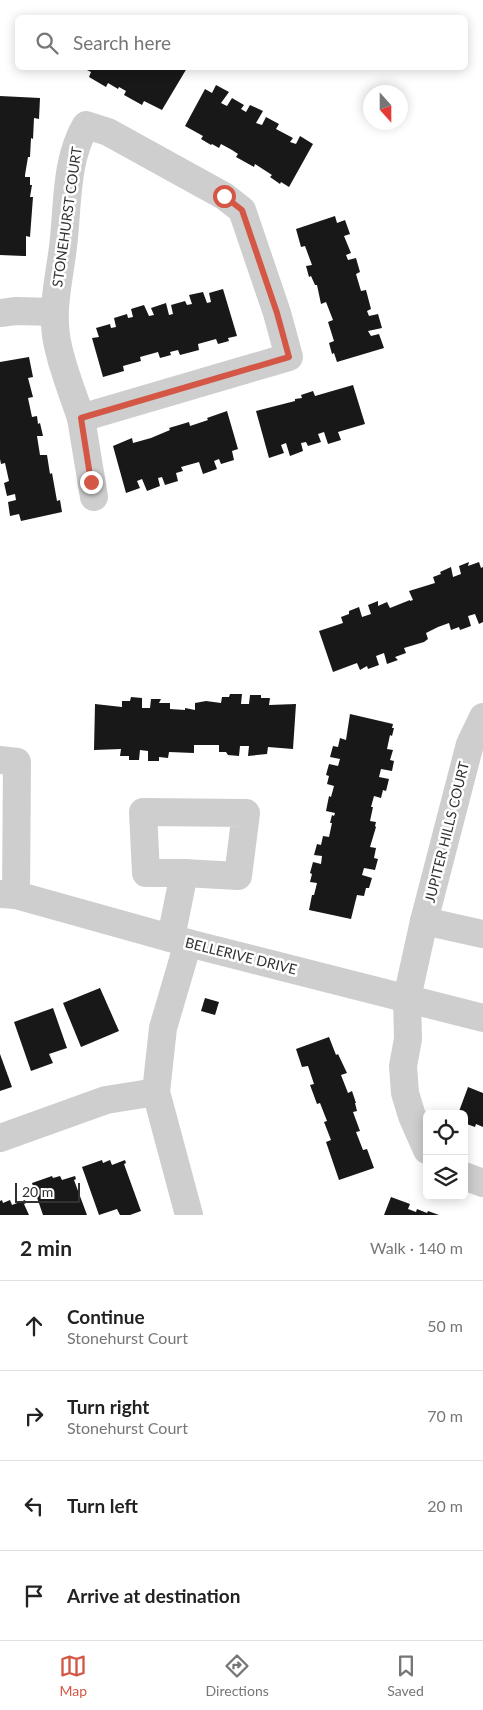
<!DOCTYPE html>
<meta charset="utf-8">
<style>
:root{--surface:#fff;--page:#f2f2f2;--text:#222;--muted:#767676;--line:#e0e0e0;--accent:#d45746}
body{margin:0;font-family:Lato,sans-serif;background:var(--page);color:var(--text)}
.controls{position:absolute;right:15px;bottom:15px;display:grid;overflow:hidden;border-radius:8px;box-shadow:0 2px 12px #0003}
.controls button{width:45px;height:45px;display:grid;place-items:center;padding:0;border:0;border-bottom:1px solid var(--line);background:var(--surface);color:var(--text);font:25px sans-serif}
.compass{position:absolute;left:363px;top:85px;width:45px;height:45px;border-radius:50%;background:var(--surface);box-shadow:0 2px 12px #0003;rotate:159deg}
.scale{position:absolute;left:15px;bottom:12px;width:65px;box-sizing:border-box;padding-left:5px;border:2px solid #313131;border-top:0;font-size:14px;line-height:18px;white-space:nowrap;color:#313131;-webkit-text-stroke:4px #fff;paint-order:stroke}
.stop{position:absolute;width:15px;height:15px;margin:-11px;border:4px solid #d45746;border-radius:50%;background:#fff}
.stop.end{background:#d45746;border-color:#fff;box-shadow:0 1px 5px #0008}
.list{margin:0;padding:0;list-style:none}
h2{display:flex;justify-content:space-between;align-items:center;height:65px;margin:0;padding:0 20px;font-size:21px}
h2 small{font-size:16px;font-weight:400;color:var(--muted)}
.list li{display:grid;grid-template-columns:32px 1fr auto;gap:15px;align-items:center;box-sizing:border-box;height:90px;padding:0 20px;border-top:1px solid var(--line)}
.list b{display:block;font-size:19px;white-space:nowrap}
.list p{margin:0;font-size:16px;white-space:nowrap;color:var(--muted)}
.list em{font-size:16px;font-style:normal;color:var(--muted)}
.icon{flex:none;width:28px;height:28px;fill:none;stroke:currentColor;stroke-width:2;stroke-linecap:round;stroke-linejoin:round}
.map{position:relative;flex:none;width:483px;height:1215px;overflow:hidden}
.search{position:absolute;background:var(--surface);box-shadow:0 2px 12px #0003;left:15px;right:15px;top:15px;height:55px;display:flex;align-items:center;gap:12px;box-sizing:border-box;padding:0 18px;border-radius:8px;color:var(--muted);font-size:19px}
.sheet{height:425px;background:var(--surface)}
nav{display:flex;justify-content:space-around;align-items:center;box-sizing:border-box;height:70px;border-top:1px solid var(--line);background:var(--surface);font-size:14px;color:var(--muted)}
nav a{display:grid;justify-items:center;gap:2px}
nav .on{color:var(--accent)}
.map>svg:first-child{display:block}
</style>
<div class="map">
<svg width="483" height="1215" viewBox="0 0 483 1215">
<rect width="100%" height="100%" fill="#fff"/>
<g fill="#181818">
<path d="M 83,68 L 167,68 L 169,69 L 170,68 L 187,68 L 162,110 L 144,101 L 142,105 L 124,95 L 126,91 L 119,87 L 118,89 L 108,83 L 106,87 L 89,77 L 91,72 Z"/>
<path d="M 216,85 L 229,92 L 221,103 L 227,106 L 232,98 L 244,105 L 241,109 L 246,112 L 250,105 L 263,111 L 256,123 L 262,125 L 266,117 L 279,124 L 276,129 L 293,138 L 290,142 L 296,144 L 300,136 L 313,144 L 289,187 L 281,182 L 280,184 L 270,177 L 272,175 L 255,164 L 254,167 L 236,157 L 238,154 L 232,150 L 221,144 L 219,148 L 212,144 L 211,145 L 201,139 L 203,136 L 185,126 L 205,89 L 212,93 Z"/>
<path d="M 0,96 L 40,98 L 39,119 L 34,118 L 33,139 L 31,138 L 30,157 L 28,157 L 25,175 L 25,177 L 30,177 L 30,185 L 32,185 L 30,197 L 33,197 L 30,237 L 26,236 L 26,256 L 24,256 L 0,255 Z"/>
<path d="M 335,216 L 337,223 L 345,220 L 350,234 L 344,236 L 351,253 L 346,255 L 348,260 L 356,258 L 360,272 L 356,274 L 361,291 L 366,290 L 371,309 L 367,311 L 369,316 L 378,314 L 382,328 L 368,331 L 371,336 L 379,334 L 384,348 L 337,362 L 334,353 L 332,354 L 329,343 L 334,341 L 328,322 L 333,320 L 326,302 L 321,304 L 317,285 L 315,285 L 311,276 L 309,277 L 306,266 L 312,265 L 305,246 L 301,247 L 296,229 Z"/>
<path d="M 223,289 L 237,336 L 228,338 L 229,341 L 218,344 L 216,339 L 198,344 L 199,350 L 180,355 L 178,350 L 170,352 L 171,355 L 160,358 L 158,352 L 140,357 L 141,361 L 123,366 L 124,371 L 103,377 L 92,338 L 99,337 L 96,328 L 110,324 L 111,328 L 116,327 L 114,318 L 127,314 L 128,318 L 133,317 L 131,309 L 144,305 L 149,316 L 154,315 L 151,308 L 166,303 L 169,315 L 173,314 L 171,305 L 185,301 L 187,305 L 192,304 L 189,295 L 203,292 L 207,303 L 211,302 L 209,293 Z"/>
<path d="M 29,357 L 33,377 L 28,378 L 33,397 L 28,398 L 32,417 L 37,416 L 38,424 L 40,423 L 43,436 L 37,436 L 40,455 L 47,455 L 50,474 L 52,473 L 57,501 L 60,500 L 62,512 L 21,521 L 19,514 L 10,516 L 8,502 L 16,500 L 15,494 L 7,496 L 4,483 L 9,481 L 5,463 L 1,464 L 0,459 L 0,362 Z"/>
<path d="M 353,385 L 365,424 L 338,432 L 341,440 L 328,444 L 324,432 L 318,434 L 321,442 L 308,446 L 306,442 L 301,443 L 303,451 L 290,456 L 286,443 L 281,445 L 284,453 L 269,458 L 256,411 L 295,401 L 295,399 L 302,398 L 301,395 L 313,391 L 315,396 Z"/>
<path d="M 227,411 L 238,449 L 232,451 L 234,460 L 221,464 L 219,459 L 214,461 L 217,469 L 203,474 L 199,462 L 181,467 L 183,471 L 176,473 L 178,481 L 165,485 L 162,477 L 158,478 L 160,486 L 147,491 L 142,479 L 137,481 L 140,488 L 126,493 L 113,446 L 132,438 L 133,443 L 151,438 L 170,430 L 169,428 L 189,422 L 190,426 L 208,420 L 207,418 Z"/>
<path d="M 469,562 L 468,566 L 479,562 L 481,568 L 483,567 L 483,622 L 479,624 L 475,614 L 468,616 L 471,626 L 460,630 L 459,627 L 451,630 L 449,623 L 438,627 L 426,633 L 428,639 L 424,642 L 404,648 L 406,653 L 395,657 L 398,660 L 387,664 L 384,653 L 376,656 L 379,665 L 368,669 L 367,666 L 360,670 L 357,663 L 333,672 L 319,631 L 343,623 L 341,617 L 349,614 L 349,611 L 359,607 L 362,617 L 371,614 L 368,605 L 378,601 L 378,606 L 387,602 L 390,608 L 410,600 L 410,601 L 413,600 L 409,591 L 435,583 L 433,577 L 441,574 L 440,572 L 451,567 L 453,577 L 461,574 L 459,566 Z"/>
<path d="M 230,694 L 242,694 L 241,704 L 249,704 L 250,695 L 261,695 L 261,698 L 270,698 L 269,705 L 296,704 L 293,749 L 268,747 L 267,754 L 248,756 L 249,746 L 240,746 L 239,756 L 228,755 L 226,752 L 219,752 L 219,745 L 194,745 L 194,753 L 169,752 L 168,758 L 159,757 L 159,761 L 148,761 L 148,751 L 140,750 L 139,760 L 129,760 L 129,756 L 120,756 L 121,749 L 94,750 L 95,704 L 122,707 L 122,701 L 130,701 L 131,697 L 142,698 L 142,708 L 150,708 L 151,699 L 161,699 L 159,703 L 170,703 L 170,709 L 185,710 L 185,708 L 195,710 L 195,703 L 206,701 L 221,703 L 222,697 L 229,697 Z"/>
<path d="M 350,714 L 393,724 L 392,728 L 394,728 L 392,736 L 390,735 L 387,749 L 393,750 L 390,760 L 394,761 L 392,771 L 381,769 L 379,777 L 389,779 L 386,791 L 383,790 L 381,798 L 374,796 L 371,807 L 373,807 L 370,821 L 376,822 L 375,826 L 376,827 L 370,847 L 376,848 L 374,858 L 378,859 L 375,870 L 364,868 L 362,875 L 372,878 L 369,888 L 366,888 L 364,896 L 357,895 L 351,919 L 309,910 L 312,895 L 314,895 L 317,883 L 310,882 L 312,874 L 310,873 L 313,862 L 321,864 L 322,856 L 314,855 L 317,844 L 321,845 L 323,836 L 329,837 L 332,823 L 330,823 L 332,815 L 334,816 L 335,813 L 326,811 L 329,796 L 331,797 L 334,786 L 327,784 L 329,776 L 326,775 L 329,764 L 338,766 L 340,759 L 330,757 L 333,746 L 338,747 L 340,738 L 346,740 Z"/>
<path d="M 100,988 L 119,1031 L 81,1047 L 63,1003 Z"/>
<path d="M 205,998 L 219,1002 L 215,1015 L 201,1011 Z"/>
<path d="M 53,1008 L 67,1048 L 49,1054 L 53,1063 L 31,1071 L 14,1022 Z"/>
<path d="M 329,1037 L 336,1055 L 338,1054 L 347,1073 L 341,1075 L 348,1093 L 352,1091 L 356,1103 L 355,1103 L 357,1111 L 353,1112 L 360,1131 L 356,1132 L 363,1150 L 367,1149 L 374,1168 L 339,1180 L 326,1142 L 331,1140 L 324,1122 L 327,1121 L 320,1103 L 317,1104 L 310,1085 L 314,1084 L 308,1066 L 302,1067 L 296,1049 Z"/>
<path d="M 0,1054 L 12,1087 L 0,1091 Z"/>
<path d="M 468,1087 L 483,1093 L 483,1127 L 476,1124 L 475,1127 L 464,1123 L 464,1114 L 458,1114 Z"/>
<path d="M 102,1160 L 103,1163 L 110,1160 L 112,1165 L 125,1160 L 126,1163 L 124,1164 L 141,1211 L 130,1215 L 120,1215 L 117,1209 L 99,1215 L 82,1167 Z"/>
<path d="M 52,1176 L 53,1178 L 60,1176 L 62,1180 L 75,1176 L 76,1179 L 74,1180 L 87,1215 L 43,1215 L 32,1183 Z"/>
<path d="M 391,1197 L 410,1204 L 408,1209 L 416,1212 L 417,1209 L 427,1213 L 428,1211 L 439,1215 L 384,1215 Z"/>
<path d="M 2,1200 L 3,1203 L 10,1200 L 12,1205 L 25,1200 L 26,1203 L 24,1204 L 29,1215 L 0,1215 L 0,1201 Z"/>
</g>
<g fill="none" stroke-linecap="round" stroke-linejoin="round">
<g stroke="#cecece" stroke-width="28">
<path d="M 86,125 L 108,132 L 224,196 L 242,210 L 277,313 L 289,357 L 81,418 C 73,394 63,370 58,346 C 50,313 59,280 63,247 C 68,207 65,160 86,125 Z"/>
<path d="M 0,313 L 16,311 L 54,312"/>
<path d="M 81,418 L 94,497"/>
<path d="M 0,760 L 17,762 L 16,895"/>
<path d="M 0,894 L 16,895 L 188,943 L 483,1018"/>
<path d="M 424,921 L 483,934"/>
<path d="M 171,938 L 184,873 L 238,876 L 246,813 L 143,812 L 146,873 L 184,873"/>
<path d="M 188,943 L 163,1028 L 156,1092 L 189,1215"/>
<path d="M 0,1138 L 106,1100 L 156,1092"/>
<path d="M 427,1150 L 412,1116 L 405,1093 L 403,1066 L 408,1039 L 407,998 L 424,921 L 470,744 L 483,717"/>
<path d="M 464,1176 L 483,1183"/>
</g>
</g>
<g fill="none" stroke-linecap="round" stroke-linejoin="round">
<path stroke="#d45746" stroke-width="6" d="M 91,482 L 81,418 L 289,357 L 277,313 L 242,210 L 224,196"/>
</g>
<g text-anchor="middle" stroke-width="5" stroke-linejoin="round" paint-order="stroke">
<g font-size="14" fill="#313131" stroke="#fff">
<text transform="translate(67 217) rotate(-82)" y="5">STONEHURST COURT</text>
<text transform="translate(447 832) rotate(-76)" y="5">JUPITER HILLS COURT</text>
<text transform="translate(241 956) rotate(14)" y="5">BELLERIVE DRIVE</text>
</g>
</g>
</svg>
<div class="controls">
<button><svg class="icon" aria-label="locate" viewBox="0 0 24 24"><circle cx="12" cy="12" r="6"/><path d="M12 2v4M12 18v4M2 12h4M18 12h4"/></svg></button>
<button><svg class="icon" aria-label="layers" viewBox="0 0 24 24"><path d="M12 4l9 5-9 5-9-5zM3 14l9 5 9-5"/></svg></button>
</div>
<svg class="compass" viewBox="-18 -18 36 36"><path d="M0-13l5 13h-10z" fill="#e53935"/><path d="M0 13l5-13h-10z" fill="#767676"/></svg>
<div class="scale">20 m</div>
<div class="stop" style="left:224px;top:196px"></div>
<div class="stop end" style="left:91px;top:482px"></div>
<div class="search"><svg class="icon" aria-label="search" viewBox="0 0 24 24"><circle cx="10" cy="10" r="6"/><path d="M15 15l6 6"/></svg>Search here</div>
</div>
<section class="sheet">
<h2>2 min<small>Walk · 140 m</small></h2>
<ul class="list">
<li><svg class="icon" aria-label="ahead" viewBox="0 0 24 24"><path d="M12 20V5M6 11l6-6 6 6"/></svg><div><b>Continue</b><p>Stonehurst Court</p></div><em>50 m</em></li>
<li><svg class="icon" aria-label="right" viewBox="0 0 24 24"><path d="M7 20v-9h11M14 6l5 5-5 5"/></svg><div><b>Turn right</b><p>Stonehurst Court</p></div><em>70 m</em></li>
<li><svg class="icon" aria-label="left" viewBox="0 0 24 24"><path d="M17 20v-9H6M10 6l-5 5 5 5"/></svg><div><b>Turn left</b></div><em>20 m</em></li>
<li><svg class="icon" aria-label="arrive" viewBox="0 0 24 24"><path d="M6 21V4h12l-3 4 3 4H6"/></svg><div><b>Arrive at destination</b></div></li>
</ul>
</section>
<nav>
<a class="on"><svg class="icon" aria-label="map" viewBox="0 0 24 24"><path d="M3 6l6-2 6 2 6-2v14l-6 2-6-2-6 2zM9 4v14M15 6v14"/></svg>Map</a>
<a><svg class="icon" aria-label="directions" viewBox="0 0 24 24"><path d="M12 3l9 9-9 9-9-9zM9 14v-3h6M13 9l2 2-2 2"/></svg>Directions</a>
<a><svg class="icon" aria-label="saved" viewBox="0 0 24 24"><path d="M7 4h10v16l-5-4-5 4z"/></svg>Saved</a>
</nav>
